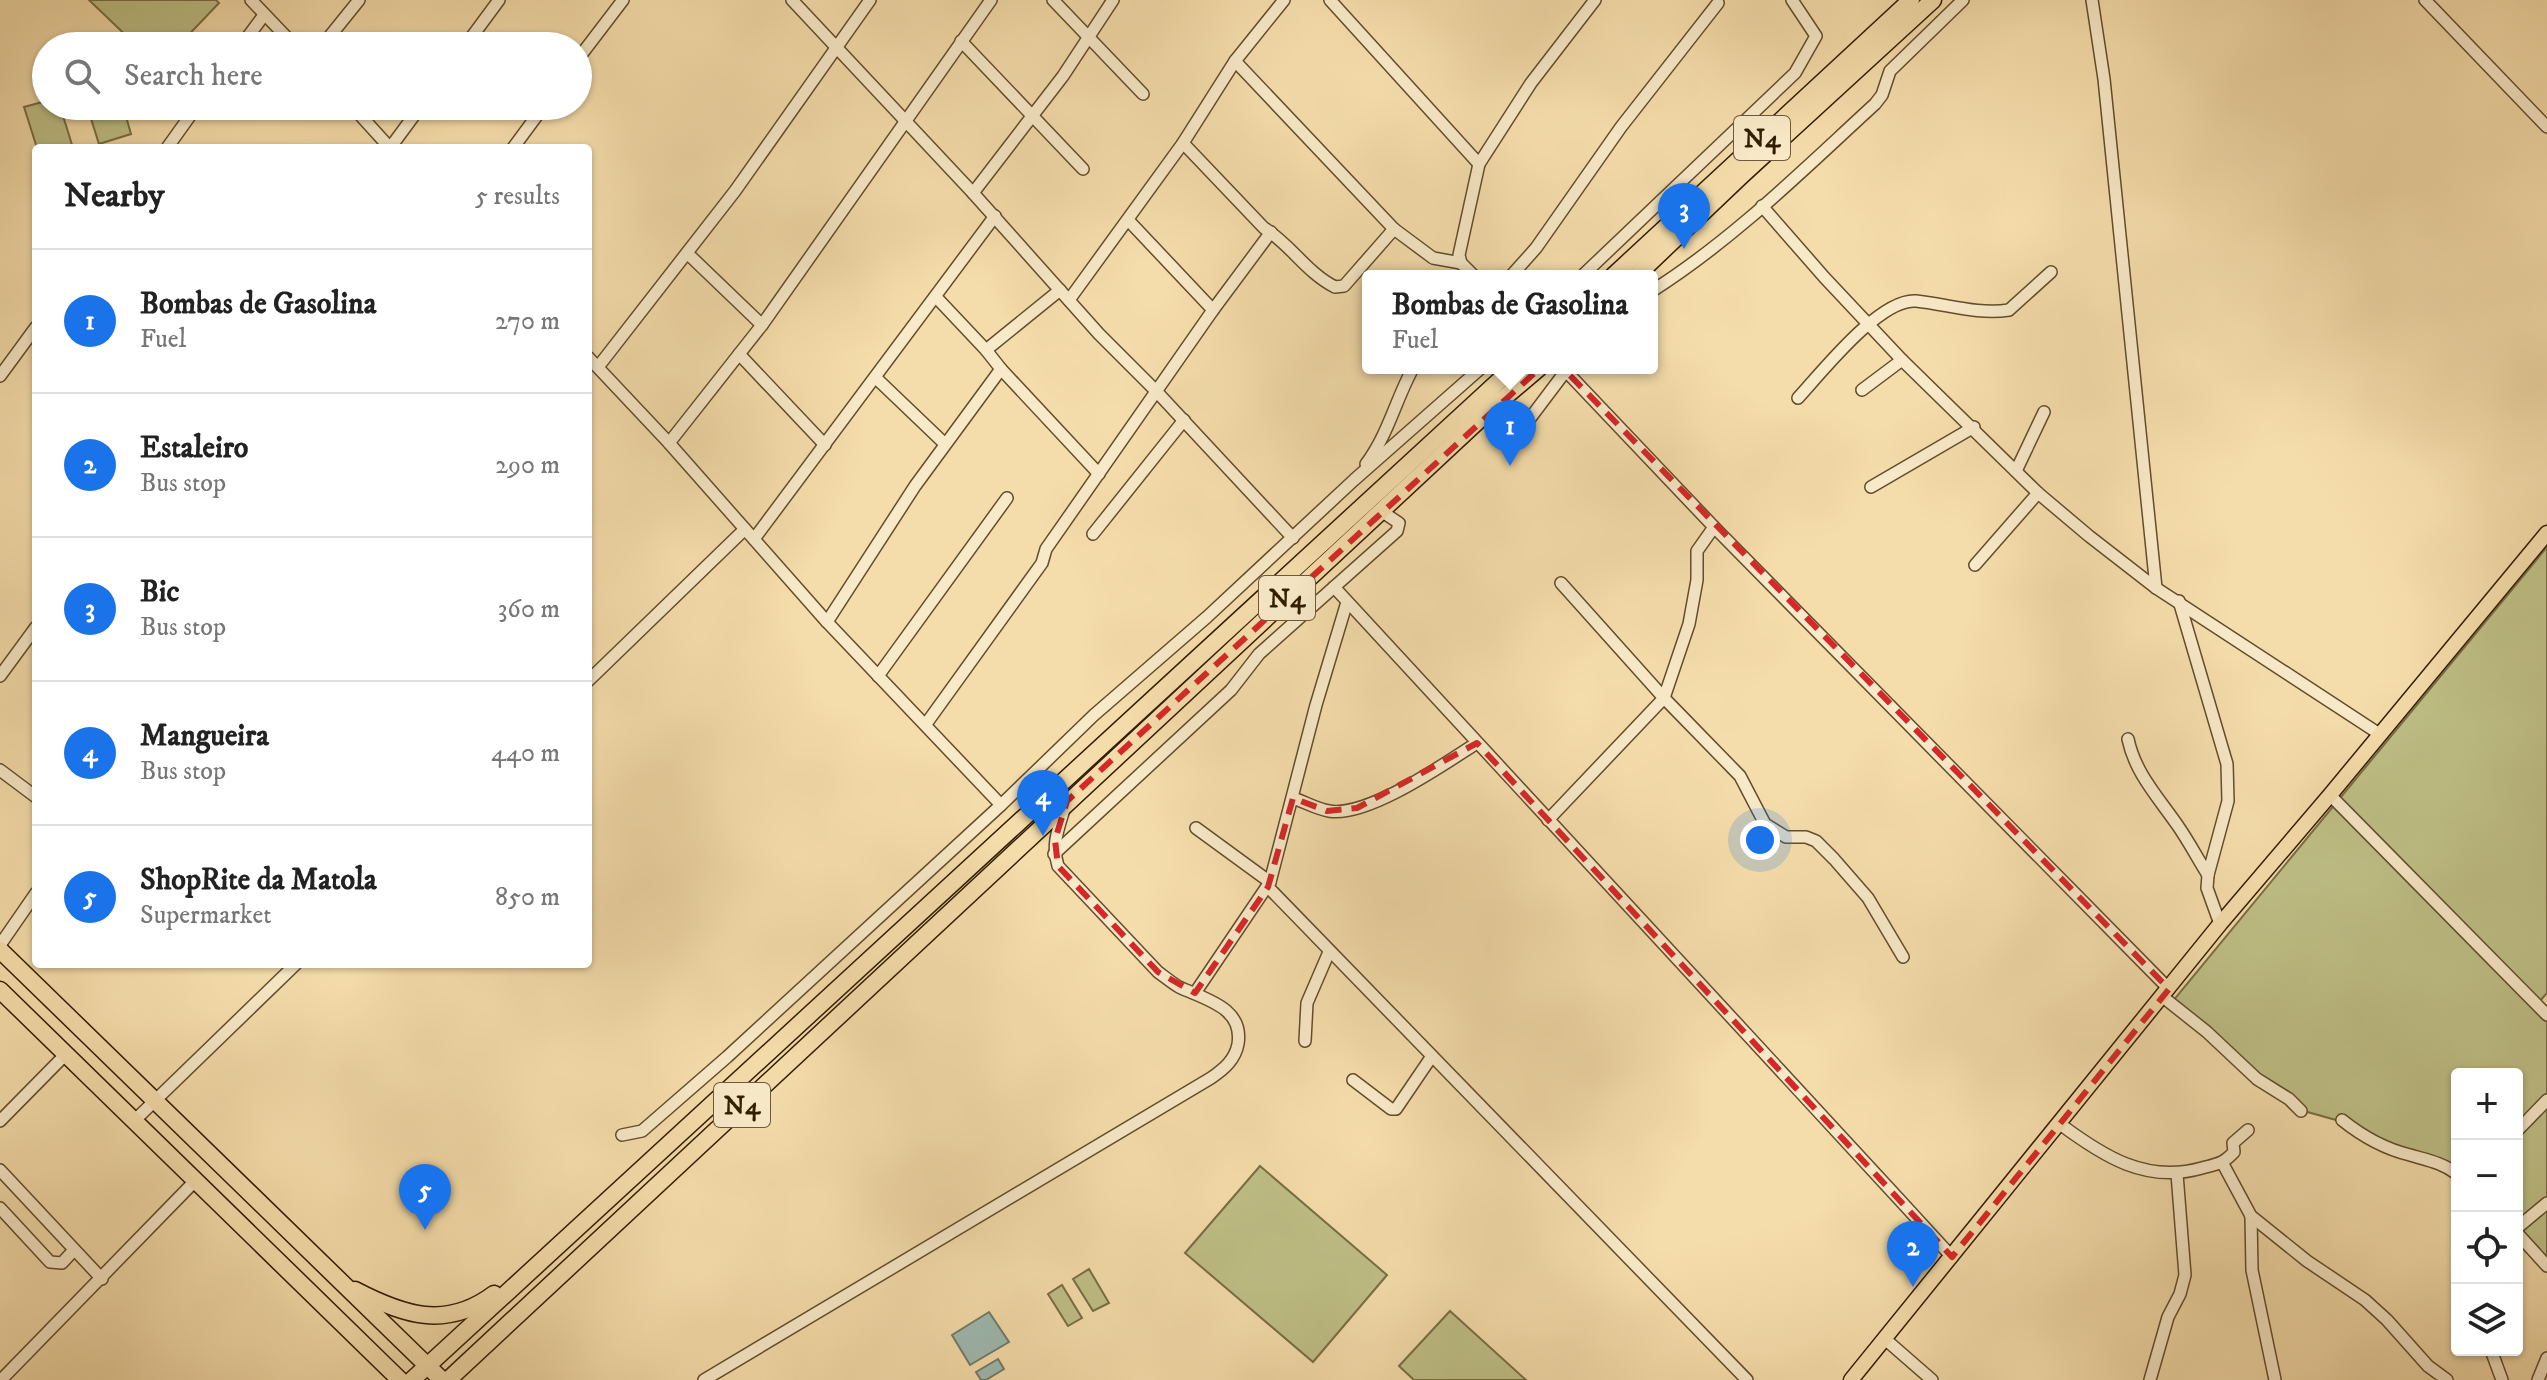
<!DOCTYPE html>
<meta charset="utf-8">
<style>
:root{--surface:#fff;--page:#f6f6f6;--text:#222;--muted:#767676;--line:#e0e0e0;--accent:#1a73e8}
body{margin:0;font-family:"IM FELL DW Pica",serif;background:var(--page);color:var(--text)}
.controls{position:absolute;right:24px;bottom:24px;display:grid;overflow:hidden;border-radius:8px;box-shadow:0 2px 6px #0004}
.controls button{width:72px;height:72px;display:grid;place-items:center;padding:0;border:0;border-bottom:2px solid var(--line);background:var(--surface);color:var(--text);font:40px sans-serif}
.you{position:absolute;left:1760px;top:840px;width:28px;height:28px;margin:-20px;border:6px solid #fff;border-radius:50%;background:#1a73e8;box-shadow:0 0 0 12px #1a73e833}
.badge{display:grid;place-items:center;width:52px;height:52px;border-radius:50%;background:var(--accent);color:#fff;font-size:26px;font-weight:700}
.pin{position:absolute;translate:-50% -66px;filter:drop-shadow(0 2px 4px #0008)}
.pin::after{content:'';position:absolute;top:42px;width:28px;height:24px;background:inherit;clip-path:polygon(0 0,100% 0,50% 100%)}
.popup{position:absolute;left:1362px;top:270px;width:296px;height:104px;box-sizing:border-box;display:grid;place-content:center;border-radius:8px;background:var(--surface);filter:drop-shadow(0 2px 6px #0005);font-size:26px;white-space:nowrap;color:var(--muted)}
.popup b{font-size:30px;color:var(--text)}
.popup::after{content:'';position:absolute;left:50%;top:100%;margin-left:-16px;border:16px solid transparent;border-top-color:var(--surface)}
.list{margin:0;padding:0;list-style:none}
h2{display:flex;justify-content:space-between;align-items:center;height:104px;margin:0;padding:0 32px;font-size:34px}
h2 small{font-size:26px;font-weight:400;color:var(--muted)}
.list li{display:grid;grid-template-columns:52px 1fr auto;gap:24px;align-items:center;box-sizing:border-box;height:144px;padding:0 32px;border-top:2px solid var(--line)}
.list b{display:block;font-size:30px;white-space:nowrap}
.list p{margin:0;font-size:26px;white-space:nowrap;color:var(--muted)}
.list em{font-size:26px;font-style:normal;color:var(--muted)}
.icon{flex:none;width:44px;height:44px;fill:none;stroke:currentColor;stroke-width:2;stroke-linecap:round;stroke-linejoin:round}
.map{position:relative;flex:none;width:2547px;height:1380px;overflow:hidden}
.search{position:absolute;background:var(--surface);box-shadow:0 2px 6px #0004;left:32px;top:32px;width:560px;height:88px;display:flex;align-items:center;gap:20px;box-sizing:border-box;padding:0 28px;border-radius:44px;color:var(--muted);font-size:30px}
.panel{position:absolute;background:var(--surface);box-shadow:0 2px 6px #0004;left:32px;top:144px;width:560px;height:824px;border-radius:8px}
.map>svg:first-child{display:block}
</style>
<div class="map">
<svg width="2547" height="1380" viewBox="0 0 2547 1380">
<rect width="100%" height="100%" fill="#f5ddab"/>
<filter id="stains"><feTurbulence type="fractalNoise" baseFrequency=".0025" numOctaves="4"/><feColorMatrix values="0 0 0 0 .2 0 0 0 0 .09 0 0 0 0 .02 0 0 0 .5 -.17"/></filter>
<radialGradient id="worn" r=".72"><stop offset=".6" stop-color="#630" stop-opacity="0"/><stop offset="1" stop-color="#630" stop-opacity=".3"/></radialGradient>
<g fill="#bfc087" stroke="#786e44" stroke-width="2">
<path d="M 89,0 L 216,0 L 219,3 L 178,46 L 137,46 Z"/>
<path d="M 46,101 L 46,106 L 60,106 L 73,148 L 37,148 L 24,107 Z"/>
<path d="M 87,106 L 123,106 L 131,134 L 99,144 Z"/>
<path d="M 2547,547 L 2547,993 L 2539,1002 L 2547,1010 L 2547,1270 L 2517,1239 L 2517,1074 L 2457,1074 L 2457,1176 L 2343,1122 L 2304,1111 L 2172,1002 Z"/>
<path d="M 1260,1166 L 1387,1275 L 1313,1362 L 1185,1253 Z"/>
<path d="M 1089,1269 L 1109,1303 L 1093,1311 L 1073,1279 Z"/>
<path d="M 1062,1285 L 1082,1318 L 1068,1326 L 1048,1294 Z"/>
<path d="M 1450,1311 L 1526,1380 L 1414,1380 L 1399,1366 Z"/>
</g>
<g fill="#9ebab1" stroke="#727b6a" stroke-width="2">
<path d="M 989,1312 L 1009,1342 L 970,1365 L 952,1335 Z"/>
<path d="M 998,1359 L 1004,1369 L 986,1380 L 981,1380 L 976,1372 Z"/>
</g>
<g fill="none" stroke-linecap="round" stroke-linejoin="round">
<defs>
<g id="minor">
<path d="M 251,0 L 295,46"/>
<path d="M 792,0 L 973,193 L 1099,334 L 1157,392 L 1293,538"/>
<path d="M 1053,0 L 1143,94"/>
<path d="M 1330,0 L 1479,164"/>
<path d="M 2092,0 L 2104,79 L 2156,588"/>
<path d="M 2425,0 L 2547,127"/>
<path d="M 961,41 L 1083,169"/>
<path d="M 241,46 L 264,15"/>
<path d="M 322,46 L 359,0"/>
<path d="M 465,46 L 499,0"/>
<path d="M 578,59 L 623,0"/>
<path d="M 1235,61 L 1394,229 L 1433,258 L 1461,263"/>
<path d="M 352,106 L 390,148"/>
<path d="M 1183,143 L 1264,228 C 1290,244 1307,273 1335,287 L 1344,286 L 1394,229"/>
<path d="M 167,148 L 197,106"/>
<path d="M 390,148 L 421,106"/>
<path d="M 513,148 L 544,106"/>
<path d="M 973,193 L 1063,76 L 1113,0"/>
<path d="M 1762,206 L 1824,277 L 1902,360 L 2038,493 L 2089,536 L 2156,588 L 2381,735"/>
<path d="M 1129,221 L 1213,310"/>
<path d="M 687,253 L 762,325"/>
<path d="M 1474,276 L 1461,263 L 1459,255 L 1479,164 L 1531,83 L 1595,0"/>
<path d="M 1511,276 L 1536,248 L 1621,127 L 1718,3"/>
<path d="M 1582,276 L 1795,73 L 1816,36 L 1792,0"/>
<path d="M 1652,291 C 1734,239 1804,169 1875,104 L 1882,95 L 1890,71 L 1963,0"/>
<path d="M 936,297 L 986,350"/>
<path d="M 1069,300 L 1183,143 L 1235,61 L 1284,0"/>
<path d="M 739,354 L 825,445"/>
<path d="M 588,357 L 669,443 L 827,622 L 1001,805"/>
<path d="M 598,367 L 735,191 L 870,0"/>
<path d="M 1563,368 L 1714,527 L 2169,989"/>
<path d="M 1001,369 L 1099,474"/>
<path d="M 0,376 L 36,327"/>
<path d="M 876,378 L 945,444"/>
<path d="M 1862,390 L 1902,360"/>
<path d="M 1798,398 C 1822,372 1880,298 1916,301 C 1946,304 1978,315 2009,310 L 2051,272"/>
<path d="M 1493,407 L 1505,424 L 1516,431 L 1522,429 L 1568,368"/>
<path d="M 669,443 L 762,325 L 991,0"/>
<path d="M 1366,464 C 1388,435 1396,399 1413,368"/>
<path d="M 2016,471 L 2044,412"/>
<path d="M 1871,487 L 1974,427"/>
<path d="M 1093,534 L 1184,420"/>
<path d="M 754,539 L 995,216"/>
<path d="M 1975,565 L 2038,493"/>
<path d="M 1561,583 L 1664,698 L 1740,776 L 1765,824 L 1786,837 L 1806,837 L 1816,841 L 1834,859 L 1868,898 L 1903,957"/>
<path d="M 1334,587 C 1541,810 1747,1033 1952,1257"/>
<path d="M 2179,601 L 2227,764 L 2228,801 L 2208,875 L 2207,888 L 2220,924"/>
<path d="M 827,622 L 915,486 L 1001,369 L 986,350 L 1060,290"/>
<path d="M 0,676 L 36,627"/>
<path d="M 878,676 L 1007,498"/>
<path d="M 588,681 L 745,529"/>
<path d="M 926,724 L 1042,563 L 1046,549 L 1213,310 L 1271,232"/>
<path d="M 2128,739 C 2135,773 2158,797 2178,826 C 2189,842 2198,859 2208,875"/>
<path d="M 0,770 L 36,797"/>
<path d="M 2330,795 L 2547,1015"/>
<path d="M 1293,798 C 1305,802 1317,809 1329,811 C 1367,818 1444,764 1477,743"/>
<path d="M 1548,820 L 1664,698 L 1689,624 L 1697,580 L 1697,551 L 1714,527"/>
<path d="M 1196,828 L 1270,882"/>
<path d="M 1054,854 L 1231,690 L 1259,654 L 1397,531 L 1399,523 L 1381,511"/>
<path d="M 1268,887 L 1747,1380"/>
<path d="M 0,945 L 36,893"/>
<path d="M 1195,993 L 1270,882 L 1316,705 L 1347,602"/>
<path d="M 2163,997 L 2207,1032 L 2257,1079 L 2289,1099 L 2301,1111"/>
<path d="M 1305,1041 L 1307,1003 L 1329,952"/>
<path d="M 1353,1080 L 1391,1109 L 1396,1109 L 1432,1056"/>
<path d="M 135,1120 L 296,964"/>
<path d="M 2342,1120 C 2362,1136 2385,1149 2410,1155 C 2427,1160 2443,1163 2457,1174"/>
<path d="M 0,1121 L 66,1054"/>
<path d="M 2060,1124 C 2103,1156 2146,1184 2202,1168 C 2217,1164 2223,1164 2234,1152 L 2233,1143 L 2248,1130"/>
<path d="M 2517,1131 L 2547,1100"/>
<path d="M 622,1135 L 642,1131 L 727,1057 L 1001,805 L 1094,715 L 1207,617 L 1354,480 L 1481,368"/>
<path d="M 2223,1164 L 2251,1216 L 2307,1261 L 2365,1300 L 2387,1320 L 2428,1366 L 2447,1380"/>
<path d="M 0,1170 L 102,1279"/>
<path d="M 0,1208 L 50,1262 L 62,1263 L 74,1250"/>
<path d="M 2251,1216 L 2252,1270 L 2275,1380"/>
<path d="M 2517,1228 L 2547,1203"/>
<path d="M 2517,1233 L 2547,1266"/>
<path d="M 1885,1339 L 1932,1380"/>
<path d="M 2491,1350 L 2502,1380"/>
<path d="M 1,1380 L 195,1181"/>
<path d="M 704,1380 L 1211,1078 C 1224,1069 1235,1060 1238,1044 C 1244,1007 1204,999 1179,987 C 1172,983 1165,977 1158,972 L 1058,866 C 1051,844 1059,827 1065,806"/>
<path d="M 2150,1380 L 2168,1317 L 2180,1294 L 2185,1275 L 2177,1174"/>
<path d="M 2538,1380 L 2547,1358"/>
</g>
<path id="major" d="M 1851,1380 L 2220,924 L 2330,795 L 2547,533"/>
<g id="highway">
<path d="M 1613,276 L 1911,0"/>
<path d="M 1636,276 L 1741,176 L 1933,0"/>
<path d="M 0,950 L 442,1380"/>
<path d="M 0,990 L 400,1380"/>
<path d="M 355,1290 C 403,1315 446,1330 494,1294"/>
<path d="M 412,1380 L 1513,368"/>
<path d="M 448,1380 L 1493,407 L 1539,368"/>
</g>
</defs>
<use href="#minor" stroke="#624d2b" stroke-width="14"/>
<use href="#major" stroke="#311d00" stroke-width="17"/>
<use href="#highway" stroke="#311d00" stroke-width="19"/>
<use href="#minor" stroke="#f8e9c8" stroke-width="11"/>
<use href="#major" stroke="#f5ddab" stroke-width="14"/>
<use href="#highway" stroke="#f5ddab" stroke-width="16"/>
</g>
<path fill="none" stroke="#d62828" stroke-width="6" stroke-dasharray="16 10" stroke-linejoin="round" d="M 1552,357 L 2169,989 L 1952,1257 L 1477,743 L 1357,808 L 1327,811 L 1293,798 L 1268,887 L 1195,993 L 1158,972 L 1058,866 L 1055,840 L 1067,801 Z"/>
<g text-anchor="middle" stroke-width="6" stroke-linejoin="round" paint-order="stroke">
<g fill="#f8e9c8" stroke="#6d5a3c" stroke-width="2">
<rect x="1734" y="116" width="56" height="44" rx="6"/>
<rect x="1259" y="576" width="56" height="44" rx="6"/>
<rect x="714" y="1083" width="56" height="44" rx="6"/>
</g>
<g font-size="26" font-weight="bold" fill="#311d00">
<text x="1762" y="147">N4</text>
<text x="1287" y="607">N4</text>
<text x="742" y="1114">N4</text>
</g>
</g>
<rect width="100%" height="100%" filter="url(#stains)"/>
<rect width="100%" height="100%" fill="url(#worn)"/>
</svg>
<div class="controls">
<button>+</button>
<button>−</button>
<button><svg class="icon" aria-label="locate" viewBox="0 0 24 24"><circle cx="12" cy="12" r="6"/><path d="M12 2v4M12 18v4M2 12h4M18 12h4"/></svg></button>
<button><svg class="icon" aria-label="layers" viewBox="0 0 24 24"><path d="M12 4l9 5-9 5-9-5zM3 14l9 5 9-5"/></svg></button>
</div>
<div class="you"></div>
<div class="pin badge" style="left:1510px;top:466px">1</div>
<div class="popup"><b>Bombas de Gasolina</b>Fuel</div>
<div class="pin badge" style="left:1913px;top:1287px">2</div>
<div class="pin badge" style="left:1684px;top:249px">3</div>
<div class="pin badge" style="left:1043px;top:836px">4</div>
<div class="pin badge" style="left:425px;top:1230px">5</div>
<div class="search"><svg class="icon" aria-label="search" viewBox="0 0 24 24"><circle cx="10" cy="10" r="6"/><path d="M15 15l6 6"/></svg>Search here</div>
<section class="panel">
<h2>Nearby<small>5 results</small></h2>
<ul class="list">
<li><span class="badge">1</span><div><b>Bombas de Gasolina</b><p>Fuel</p></div><em>270 m</em></li>
<li><span class="badge">2</span><div><b>Estaleiro</b><p>Bus stop</p></div><em>290 m</em></li>
<li><span class="badge">3</span><div><b>Bic</b><p>Bus stop</p></div><em>360 m</em></li>
<li><span class="badge">4</span><div><b>Mangueira</b><p>Bus stop</p></div><em>440 m</em></li>
<li><span class="badge">5</span><div><b>ShopRite da Matola</b><p>Supermarket</p></div><em>850 m</em></li>
</ul>
</section>
</div>
